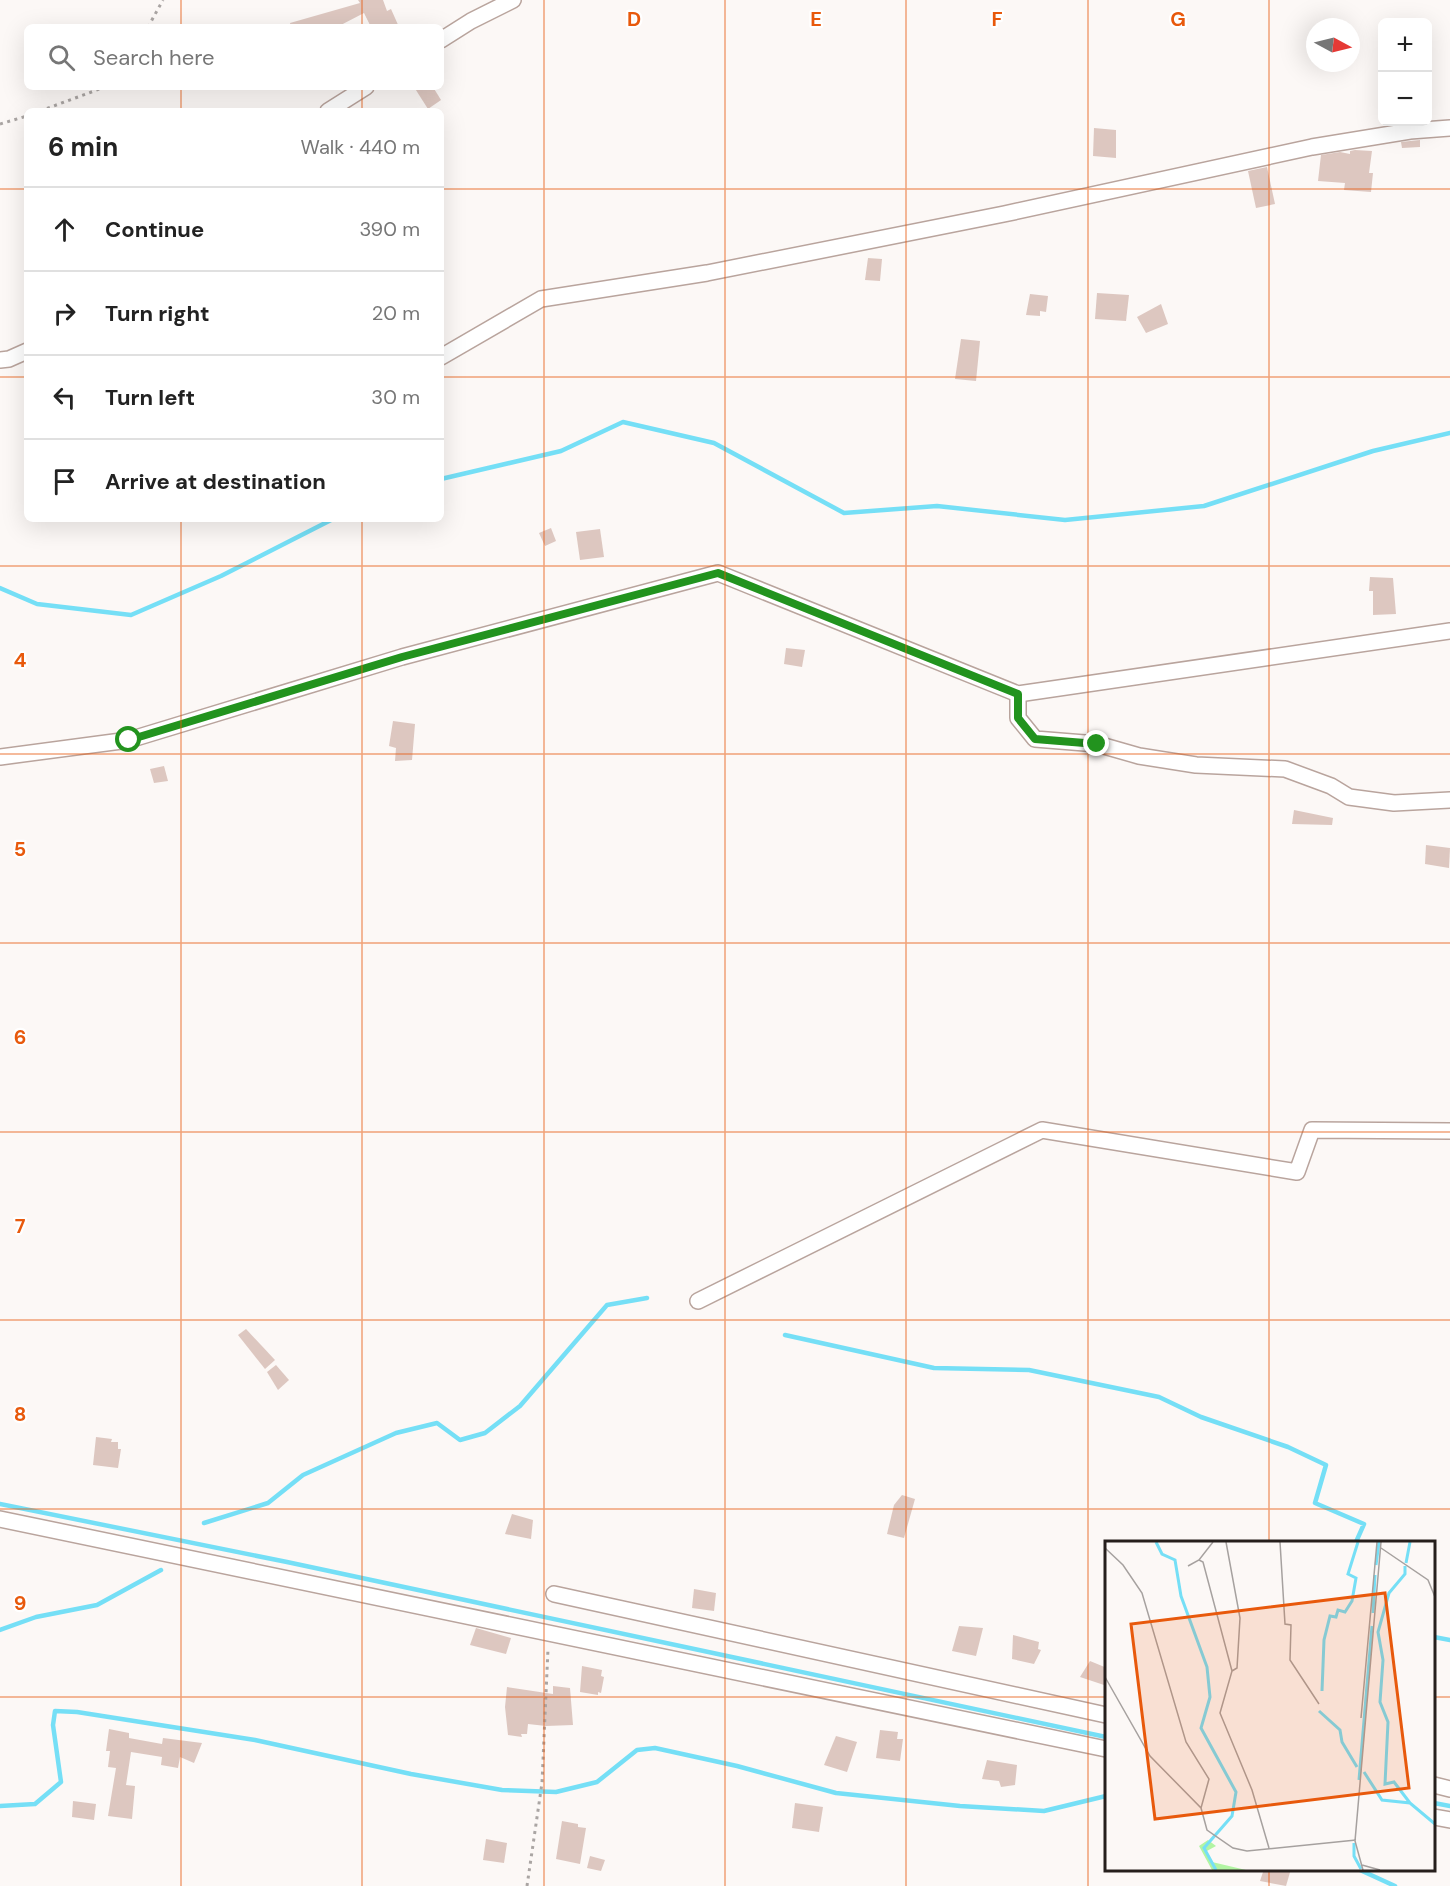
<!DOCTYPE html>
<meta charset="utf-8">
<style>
:root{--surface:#fff;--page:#f2f2f2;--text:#222;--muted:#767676;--line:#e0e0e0}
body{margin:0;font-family:"DM Sans",sans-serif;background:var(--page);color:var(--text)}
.controls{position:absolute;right:18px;top:18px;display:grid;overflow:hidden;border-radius:9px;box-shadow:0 6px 24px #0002}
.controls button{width:54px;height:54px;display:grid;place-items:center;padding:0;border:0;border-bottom:2px solid var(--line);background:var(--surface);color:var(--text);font:30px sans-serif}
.compass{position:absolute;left:1306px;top:18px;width:54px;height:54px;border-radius:50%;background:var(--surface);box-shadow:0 6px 24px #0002;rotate:97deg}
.stop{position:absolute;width:18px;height:18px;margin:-14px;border:4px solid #22931e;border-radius:50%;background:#fff}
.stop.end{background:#22931e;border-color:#fff;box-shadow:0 2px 6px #0008}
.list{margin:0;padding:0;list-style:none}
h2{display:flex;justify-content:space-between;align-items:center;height:78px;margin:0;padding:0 24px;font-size:26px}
h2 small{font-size:20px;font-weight:400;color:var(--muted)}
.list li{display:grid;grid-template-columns:39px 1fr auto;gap:18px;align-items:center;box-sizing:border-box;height:84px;padding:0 24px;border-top:2px solid var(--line)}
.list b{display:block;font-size:22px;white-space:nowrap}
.list em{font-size:20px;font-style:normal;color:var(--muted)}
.icon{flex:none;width:33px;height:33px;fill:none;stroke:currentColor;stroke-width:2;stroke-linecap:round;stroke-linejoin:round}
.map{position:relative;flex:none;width:1450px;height:1886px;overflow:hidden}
.search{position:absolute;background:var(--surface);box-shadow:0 6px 24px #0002;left:24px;top:24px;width:420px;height:66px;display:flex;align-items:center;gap:15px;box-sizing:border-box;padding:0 21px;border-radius:9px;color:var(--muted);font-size:22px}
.panel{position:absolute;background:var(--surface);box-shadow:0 6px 24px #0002;left:24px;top:108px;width:420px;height:414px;border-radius:9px}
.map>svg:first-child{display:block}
</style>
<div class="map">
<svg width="1450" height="1886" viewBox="0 0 1450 1886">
<rect width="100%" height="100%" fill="#fcf8f6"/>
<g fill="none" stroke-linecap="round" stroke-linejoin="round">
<g stroke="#75dff6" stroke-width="4.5">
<path d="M 441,479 L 561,451 L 623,422 L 714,443 L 844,513 L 937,506 L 1065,520 L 1204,506 L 1373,451 L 1450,433"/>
<path d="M 0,588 L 37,604 L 131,615 L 221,576 L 333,519"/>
<path d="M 785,1335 L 934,1368 L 1029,1370 L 1159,1397 L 1201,1417 L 1288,1447 L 1326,1465 L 1315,1503 L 1364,1524 L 1356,1542"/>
<path d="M 0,1504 L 287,1562 L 1106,1737"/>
<path d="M 204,1523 L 268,1503 L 303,1475 L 396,1433 L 437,1423 L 460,1440 L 485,1433 L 520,1406 L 607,1305 L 647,1298"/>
<path d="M 0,1630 L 36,1617 L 97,1605 L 161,1570"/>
<path d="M 1434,1637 L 1450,1640"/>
<path d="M 1434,1803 L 1450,1806"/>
<path d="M 0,1806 L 35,1804 L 61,1782 L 53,1725 L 55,1711 L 77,1712 L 255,1740 L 411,1774 L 502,1790 L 556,1792 L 597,1782 L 637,1750 L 655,1748 L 737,1766 L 836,1793 L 960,1806 L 1044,1811 L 1106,1796"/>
<path d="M 1360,1870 L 1395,1886"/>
</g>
</g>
<g fill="#ddc7c0">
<path d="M 358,0 L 383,0 L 387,11 L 391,9 L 399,27 L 371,27 L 364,13 L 337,27 L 291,27 L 290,23 L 360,3 Z"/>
<path d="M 414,87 L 433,87 L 441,100 L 428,109 Z"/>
<path d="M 1094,128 L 1116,130 L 1116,158 L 1093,156 Z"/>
<path d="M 1420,140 L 1420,147 L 1402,148 L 1401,142 Z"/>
<path d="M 1355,150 L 1372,151 L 1369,173 L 1373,173 L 1371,192 L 1344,190 L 1345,183 L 1318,181 L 1321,155 L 1340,152 L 1350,154 L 1350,151 Z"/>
<path d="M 1267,167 L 1275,204 L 1256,208 L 1248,171 Z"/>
<path d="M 868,258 L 882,259 L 880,281 L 865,280 Z"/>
<path d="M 1097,293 L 1129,295 L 1126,321 L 1095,319 Z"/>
<path d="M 1030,294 L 1048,296 L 1046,312 L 1040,311 L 1040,316 L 1026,315 Z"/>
<path d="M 1161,304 L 1168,324 L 1146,333 L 1137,317 Z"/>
<path d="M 961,339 L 980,341 L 976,381 L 955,379 Z"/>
<path d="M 551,528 L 556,541 L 545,546 L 539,533 Z"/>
<path d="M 600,529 L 604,557 L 580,560 L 576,532 Z"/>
<path d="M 1370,577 L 1393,578 L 1396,614 L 1373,615 L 1373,591 L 1369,591 Z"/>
<path d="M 786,648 L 805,650 L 802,667 L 784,664 Z"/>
<path d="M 393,721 L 415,724 L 412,760 L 395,761 L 396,748 L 389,746 Z"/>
<path d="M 164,766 L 168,781 L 154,783 L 150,769 Z"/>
<path d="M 1294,810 L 1333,818 L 1332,825 L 1292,824 Z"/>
<path d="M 1426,845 L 1450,848 L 1449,868 L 1425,864 Z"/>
<path d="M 246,1329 L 275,1360 L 265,1369 L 238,1335 Z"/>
<path d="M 276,1365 L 289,1380 L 278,1390 L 267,1372 Z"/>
<path d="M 96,1437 L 112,1439 L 111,1442 L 118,1442 L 118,1449 L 121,1449 L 118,1468 L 93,1465 Z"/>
<path d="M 902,1495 L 915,1499 L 904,1538 L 887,1534 L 894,1505 Z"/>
<path d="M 512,1514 L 533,1520 L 531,1539 L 505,1534 Z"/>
<path d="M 694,1589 L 716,1593 L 714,1611 L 692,1608 Z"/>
<path d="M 959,1626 L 983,1628 L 976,1656 L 952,1651 Z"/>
<path d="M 476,1628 L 511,1638 L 506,1654 L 470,1645 Z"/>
<path d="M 1013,1635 L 1039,1642 L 1038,1649 L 1041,1650 L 1034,1664 L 1012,1659 Z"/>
<path d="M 1090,1661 L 1107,1668 L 1107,1686 L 1080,1677 Z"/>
<path d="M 582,1666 L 602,1670 L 601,1676 L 604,1677 L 601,1693 L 598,1692 L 598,1695 L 580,1692 Z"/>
<path d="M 553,1686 L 570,1688 L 573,1725 L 546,1726 L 528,1724 L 527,1734 L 521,1734 L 522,1737 L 508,1735 L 505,1707 L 507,1687 L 553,1694 Z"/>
<path d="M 109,1729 L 129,1733 L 129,1738 L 162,1744 L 163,1738 L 202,1743 L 194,1763 L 180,1757 L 178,1768 L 161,1765 L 162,1757 L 131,1752 L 126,1785 L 135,1786 L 132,1819 L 108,1816 L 116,1768 L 108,1767 L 110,1751 L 106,1751 Z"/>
<path d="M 880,1730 L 898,1732 L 897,1739 L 903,1739 L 900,1761 L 876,1758 Z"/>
<path d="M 836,1736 L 857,1742 L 847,1772 L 824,1765 Z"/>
<path d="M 987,1760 L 1017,1765 L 1015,1785 L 1001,1787 L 999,1781 L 982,1779 Z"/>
<path d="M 73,1801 L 96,1804 L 94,1820 L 72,1817 Z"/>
<path d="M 795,1803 L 823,1807 L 819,1832 L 792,1828 Z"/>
<path d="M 562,1821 L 578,1824 L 578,1827 L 586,1828 L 580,1864 L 556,1859 Z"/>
<path d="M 486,1839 L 507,1843 L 504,1863 L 483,1860 Z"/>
<path d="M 590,1856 L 605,1860 L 601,1871 L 587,1868 Z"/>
<path d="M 1264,1869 L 1291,1869 L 1286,1886 L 1260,1881 Z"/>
</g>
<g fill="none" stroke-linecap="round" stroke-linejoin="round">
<defs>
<g id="minor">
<path d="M 441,40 L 471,21 L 513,0"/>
<path d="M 328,111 L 366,87"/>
<path d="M 441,357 L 541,299 L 707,273 L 1004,214 L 1312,147 L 1410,131 L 1450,128"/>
<path d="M 0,360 L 9,359 L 27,351"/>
<path d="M 1018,694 L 1018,718 L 1035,739 L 1097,744 L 1139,756 L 1196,765 L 1285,769 L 1331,786 L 1349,797 L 1394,803 L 1450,800"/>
<path d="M 0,757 L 129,740 L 402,657 L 718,573 L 1018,694 L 1450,631"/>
<path d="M 698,1301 L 1042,1130 L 1297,1172 L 1312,1130 L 1450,1131"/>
<path d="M 0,1519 L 1106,1749"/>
<path d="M 554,1594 L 1106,1715"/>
<path d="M 1434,1785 L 1450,1789"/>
<path d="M 1434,1817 L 1450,1820"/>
</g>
</defs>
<use href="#minor" stroke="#b9a49d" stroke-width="18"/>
<g stroke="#aaa5a3" stroke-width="3" stroke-dasharray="3 4.5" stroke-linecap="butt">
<path d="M 148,27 L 163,0"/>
<path d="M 40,111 L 105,87"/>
<path d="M 0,124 L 27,116"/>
<path d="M 527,1886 L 542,1783 L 548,1649"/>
</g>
<use href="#minor" stroke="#fff" stroke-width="15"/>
</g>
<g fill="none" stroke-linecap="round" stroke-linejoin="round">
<path stroke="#22931e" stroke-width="8" d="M 129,740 L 402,657 L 718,573 L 1018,694 L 1018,718 L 1035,739 L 1097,744"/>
</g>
<path fill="none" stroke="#e8590c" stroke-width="1.5" stroke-opacity="0.55" d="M 181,0 L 181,27M 362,0 L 362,27M 544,0 L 544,1886M 725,0 L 725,1886M 906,0 L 906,1886M 1088,0 L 1088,1886M 1269,0 L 1269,1542M 181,87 L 181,111M 362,87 L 362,111M 0,189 L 27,189M 441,189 L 1450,189M 0,377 L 27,377M 441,377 L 1450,377M 181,519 L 181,1886M 362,519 L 362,1886M 0,566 L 1450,566M 0,754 L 1450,754M 0,943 L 1450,943M 0,1132 L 1450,1132M 0,1320 L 1450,1320M 0,1509 L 1450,1509M 0,1697 L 1106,1697M 1434,1697 L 1450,1697M 1269,1870 L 1269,1886"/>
<g transform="translate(1105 1541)">
<rect width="330" height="330" fill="#fcf8f6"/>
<path d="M 103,299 L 111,305 L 100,311 L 107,321 L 141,329 L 107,329 L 94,305 Z" fill="#b2f4a3"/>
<path fill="none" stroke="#75dff6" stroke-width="3" d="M 51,1 L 57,13 L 70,19 L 76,55 L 102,126 L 105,156 L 96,187 L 131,251 L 127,275 L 99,307 L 111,329M 301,22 L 305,1M 271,24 L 274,1M 300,25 L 300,33 L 284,52 L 273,91 L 278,119 L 275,161 L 283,181 L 280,243 L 289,241 L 305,262M 268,72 L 270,34M 217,150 L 219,99 L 225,75 L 231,76 L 233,69 L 240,71 L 247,60 L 251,37 L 243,33 L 253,1M 214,170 L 235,189 L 237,201 L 252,226M 259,231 L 277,259 L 305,262 L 330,283M 254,239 L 267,85M 249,302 L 249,315 L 256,328"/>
<path fill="none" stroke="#a6a19f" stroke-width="1.5" d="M 121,1 L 135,77 L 132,127 L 127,130M 175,1 L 180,83 L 186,84 L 185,119 L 214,163M 0,7 L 18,24 L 37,52 L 81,201 L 104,238 L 96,267M 276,7 L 323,39 L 330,56M 94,19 L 98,21 L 127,130 L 115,172 L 147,249 L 164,307M 83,25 L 94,19 L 108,1M 0,136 L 45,215 L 96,267 L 102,289 L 128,307 L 142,310 L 251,299M 256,177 L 272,1M 257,324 L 275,329M 258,329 L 250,300 L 276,1"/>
<path fill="#e8590c" fill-opacity="0.15" stroke="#e8590c" stroke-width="3" d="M 280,52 L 304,247 L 50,278 L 26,83 Z"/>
<rect width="330" height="330" fill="none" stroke="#261f1c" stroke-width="3"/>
</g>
<g font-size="20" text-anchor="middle" font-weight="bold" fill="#e8590c" stroke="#fff" stroke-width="4.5" stroke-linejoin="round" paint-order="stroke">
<text x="634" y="26">D</text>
<text x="816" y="26">E</text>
<text x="997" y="26">F</text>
<text x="1178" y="26">G</text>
<text x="20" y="667">4</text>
<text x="20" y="856">5</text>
<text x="20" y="1044">6</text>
<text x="20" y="1233">7</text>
<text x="20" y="1421">8</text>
<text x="20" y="1610">9</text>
</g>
</svg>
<div class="controls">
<button>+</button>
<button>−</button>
</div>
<svg class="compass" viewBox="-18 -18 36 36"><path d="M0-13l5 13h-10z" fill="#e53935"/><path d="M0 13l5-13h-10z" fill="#767676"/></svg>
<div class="stop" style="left:129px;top:740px"></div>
<div class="stop end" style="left:1097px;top:744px"></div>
<div class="search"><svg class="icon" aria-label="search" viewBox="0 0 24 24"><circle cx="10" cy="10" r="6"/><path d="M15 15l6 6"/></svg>Search here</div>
<section class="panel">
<h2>6 min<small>Walk · 440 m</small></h2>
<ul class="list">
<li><svg class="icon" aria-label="ahead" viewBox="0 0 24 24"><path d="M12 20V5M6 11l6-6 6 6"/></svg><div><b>Continue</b></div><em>390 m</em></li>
<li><svg class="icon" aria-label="right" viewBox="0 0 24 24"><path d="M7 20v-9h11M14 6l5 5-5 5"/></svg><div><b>Turn right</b></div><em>20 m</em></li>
<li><svg class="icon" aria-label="left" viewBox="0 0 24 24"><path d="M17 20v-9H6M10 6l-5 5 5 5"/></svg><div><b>Turn left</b></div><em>30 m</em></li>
<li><svg class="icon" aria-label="arrive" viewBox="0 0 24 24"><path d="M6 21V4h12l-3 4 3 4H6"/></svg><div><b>Arrive at destination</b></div></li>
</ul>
</section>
</div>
